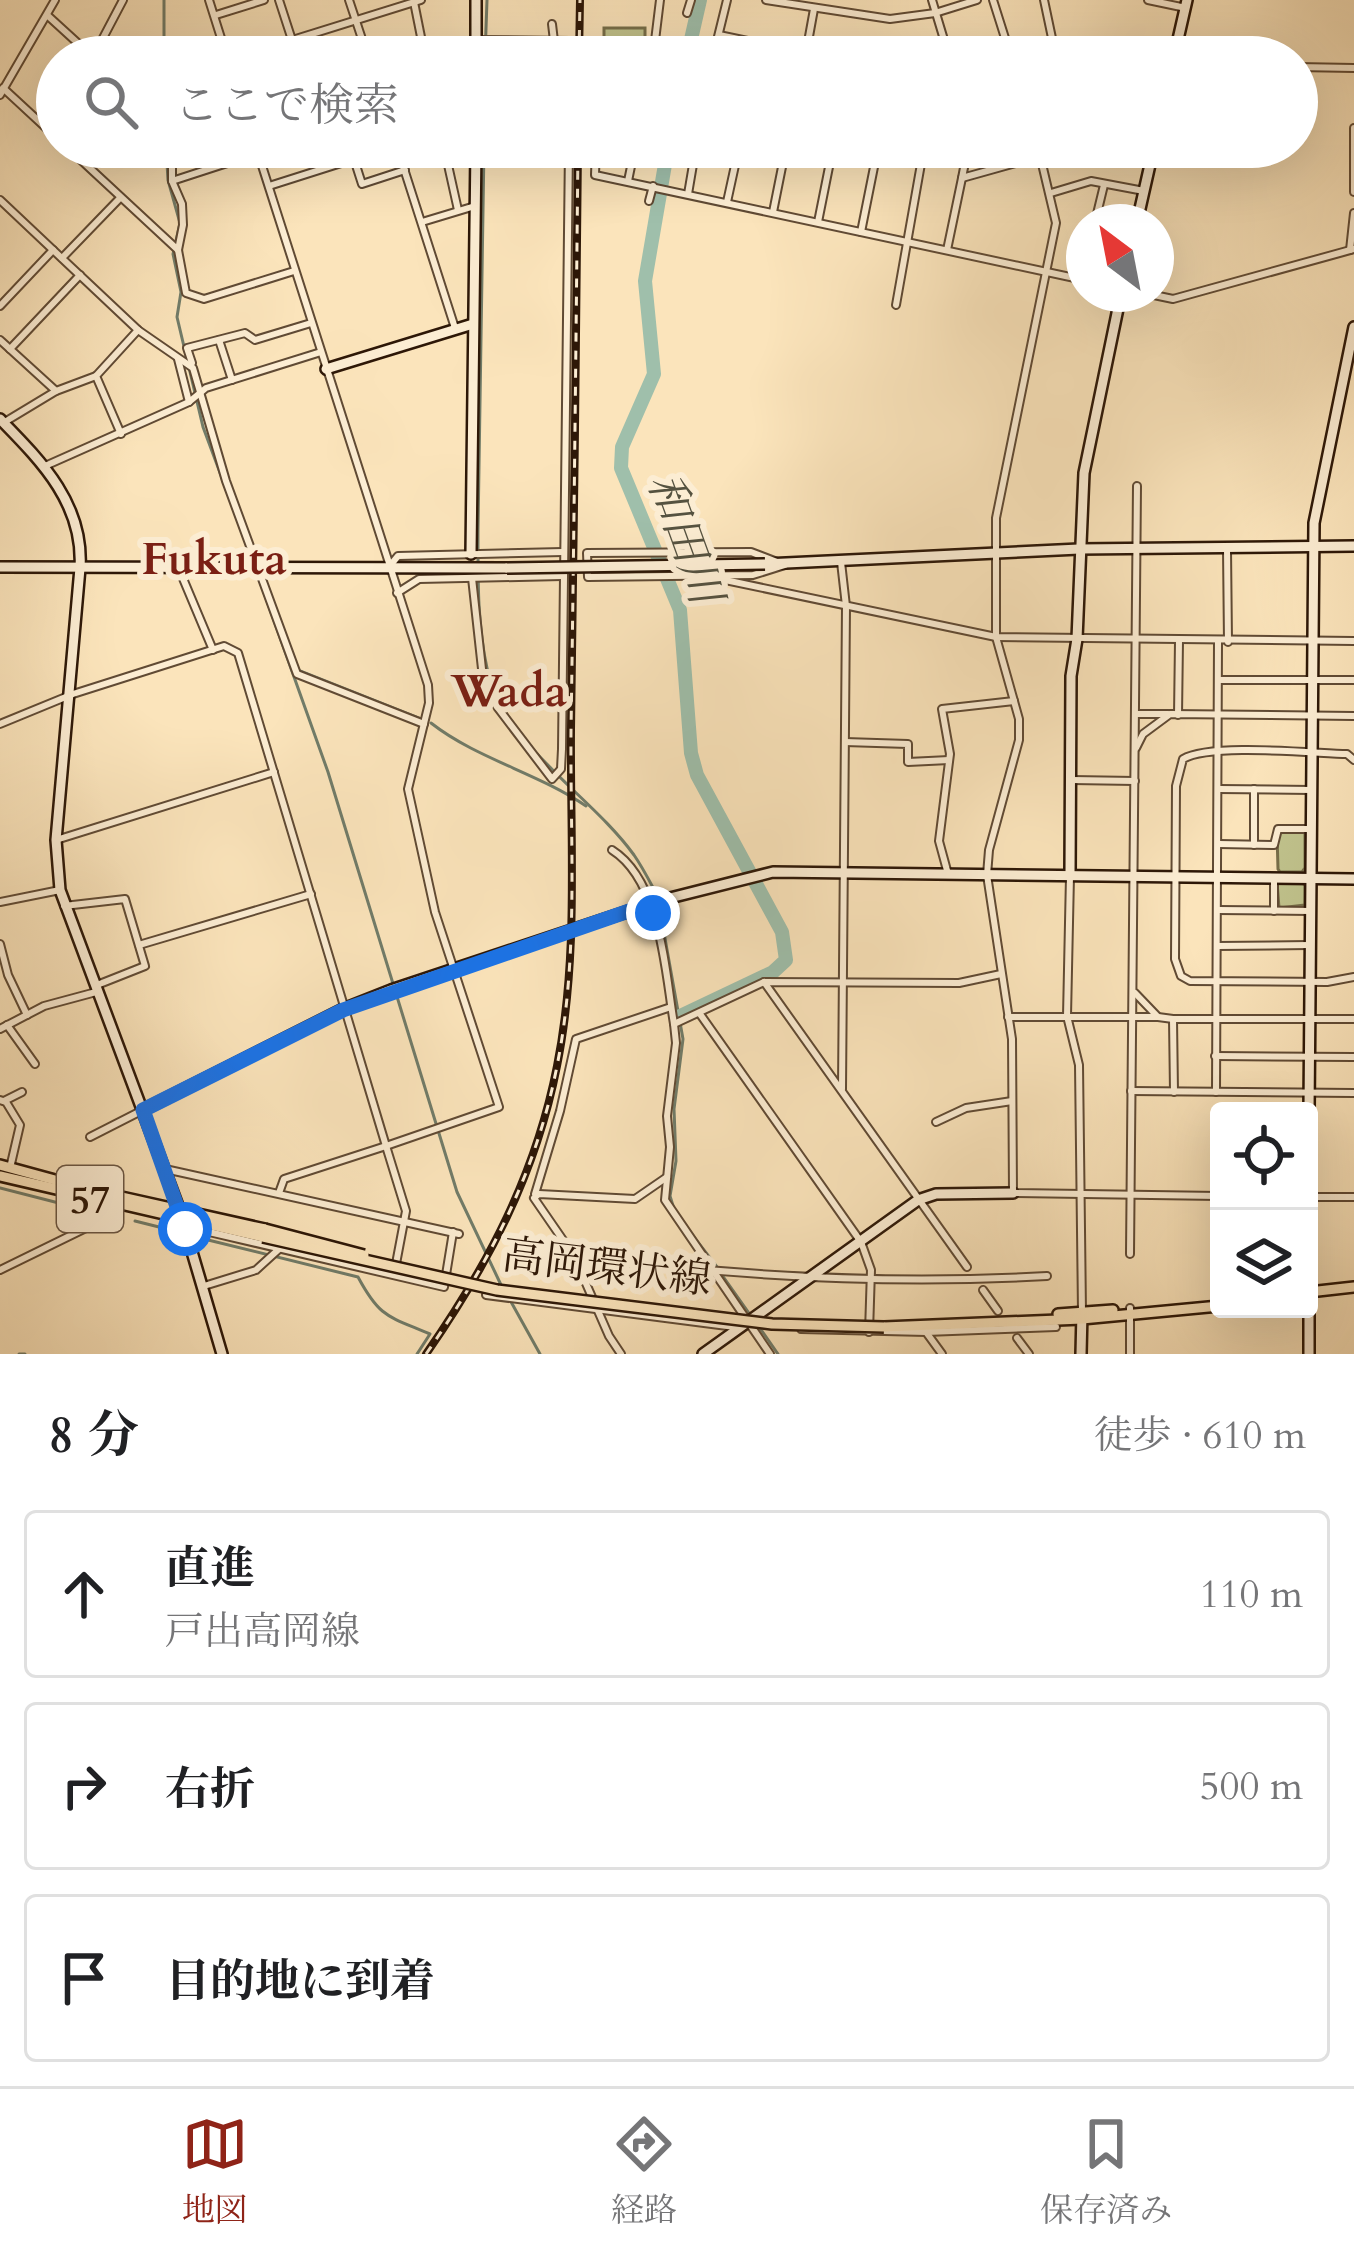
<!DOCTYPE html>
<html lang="ja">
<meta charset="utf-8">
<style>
:root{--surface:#fff;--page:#f2f2f2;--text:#202124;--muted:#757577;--line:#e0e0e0;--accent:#8f2418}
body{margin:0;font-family:Cardo,"Noto Serif JP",serif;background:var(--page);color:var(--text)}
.controls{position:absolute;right:36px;bottom:36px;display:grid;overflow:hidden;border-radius:12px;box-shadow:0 12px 48px #0002}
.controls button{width:108px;height:108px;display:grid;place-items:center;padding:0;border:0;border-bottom:3px solid var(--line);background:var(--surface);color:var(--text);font:60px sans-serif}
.compass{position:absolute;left:1066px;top:204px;width:108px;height:108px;border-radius:50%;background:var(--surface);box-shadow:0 12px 48px #0002;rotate:328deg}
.stop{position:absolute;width:36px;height:36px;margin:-27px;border:9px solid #1a73e8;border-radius:50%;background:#fff}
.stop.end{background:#1a73e8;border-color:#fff;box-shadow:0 3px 12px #0008}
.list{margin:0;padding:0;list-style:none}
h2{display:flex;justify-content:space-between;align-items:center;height:156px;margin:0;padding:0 48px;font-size:51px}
h2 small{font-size:39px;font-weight:400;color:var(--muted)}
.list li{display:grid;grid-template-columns:78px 1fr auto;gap:36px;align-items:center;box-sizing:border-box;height:168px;margin:0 24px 24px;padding:0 24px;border:3px solid var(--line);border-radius:12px}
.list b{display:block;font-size:45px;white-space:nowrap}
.list p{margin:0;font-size:39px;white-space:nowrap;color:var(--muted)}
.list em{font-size:39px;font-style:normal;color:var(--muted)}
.icon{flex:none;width:66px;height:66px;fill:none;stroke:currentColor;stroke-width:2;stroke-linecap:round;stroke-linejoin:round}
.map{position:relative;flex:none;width:1354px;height:1354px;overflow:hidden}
.search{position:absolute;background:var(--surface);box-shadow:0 12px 48px #0002;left:36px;right:36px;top:36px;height:132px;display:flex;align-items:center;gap:30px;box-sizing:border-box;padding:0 42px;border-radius:66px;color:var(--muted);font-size:45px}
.sheet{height:732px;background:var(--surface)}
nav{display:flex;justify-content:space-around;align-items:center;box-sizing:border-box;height:168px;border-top:3px solid var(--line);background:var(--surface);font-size:33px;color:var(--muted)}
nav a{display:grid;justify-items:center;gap:6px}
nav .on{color:var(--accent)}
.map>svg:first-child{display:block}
</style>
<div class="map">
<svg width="1354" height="1354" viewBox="0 0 1354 1354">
<rect width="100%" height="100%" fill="#fbe4bb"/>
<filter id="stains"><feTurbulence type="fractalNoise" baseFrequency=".00167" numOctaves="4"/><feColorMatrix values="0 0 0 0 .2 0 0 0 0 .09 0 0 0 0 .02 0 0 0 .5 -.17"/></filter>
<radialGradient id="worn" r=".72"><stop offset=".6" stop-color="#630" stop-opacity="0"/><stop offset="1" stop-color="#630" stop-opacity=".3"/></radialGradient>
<g fill="#c1c48e" stroke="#776e4a" stroke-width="3">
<path d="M 604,28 L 645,28 L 645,43 L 604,44 Z"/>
<path d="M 1281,830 L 1305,832 L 1305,868 L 1302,872 L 1280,872 L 1278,869 L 1277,833 Z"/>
<path d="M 1300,881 L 1305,885 L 1305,905 L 1279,908 L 1277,882 Z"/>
</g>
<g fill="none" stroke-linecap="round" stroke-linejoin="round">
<g stroke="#717c69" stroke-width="3">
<path d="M 164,57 L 164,0"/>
<path d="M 485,57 L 487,0"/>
<path d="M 166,147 L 168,180 L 180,223 L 173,254 L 181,292 L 177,317 L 203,427 L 232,505"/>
<path d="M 484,147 L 478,530 C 478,575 477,624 487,668 C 506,748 589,793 634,855 C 643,868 650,882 657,895"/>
<path d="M 258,576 L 328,772 L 457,1192 L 502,1287"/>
<path d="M 300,671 L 421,719"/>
<path d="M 431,723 C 477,759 538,773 586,806"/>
<path d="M 659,905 L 683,1039 L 674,1109 L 676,1161 L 670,1196 L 674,1209"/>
<path d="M 0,1188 L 86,1210"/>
<path d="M 135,1221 L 175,1231"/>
<path d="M 690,1232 L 717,1267"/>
<path d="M 200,1238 L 358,1277 C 380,1318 388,1316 430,1334 L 417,1354"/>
<path d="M 722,1275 L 751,1316"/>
<path d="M 510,1300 L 540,1354"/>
<path d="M 757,1324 L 778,1354"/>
<path d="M 19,1354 L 25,1354"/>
</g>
<g stroke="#9fbfab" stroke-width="14">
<path d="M 687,57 L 700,0"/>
<path d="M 668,147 L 645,281 L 654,374 L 622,447 L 621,468 L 680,610 L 691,753 L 697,775 L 782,932 L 786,960 L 773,972 L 678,1017"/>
</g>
<defs>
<g id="street">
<path d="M 209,0 L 227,57"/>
<path d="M 279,0 L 292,40"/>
<path d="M 349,0 L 368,57"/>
<path d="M 766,0 L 890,19 L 935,13 L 977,0"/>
<path d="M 932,0 L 945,43 L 943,57"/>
<path d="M 993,0 L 1011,57"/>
<path d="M 1044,0 L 1056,57"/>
<path d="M 1148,0 L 1186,8"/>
<path d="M 414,2 L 425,57"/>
<path d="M 687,13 L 691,0"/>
<path d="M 47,15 L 93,57"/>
<path d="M 216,15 L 264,0"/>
<path d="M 552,24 L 554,41"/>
<path d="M 719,35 L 825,57"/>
<path d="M 476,40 L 570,41 L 570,57"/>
<path d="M 806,53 L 814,9"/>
<path d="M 93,57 L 123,0"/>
<path d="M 238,57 L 421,0"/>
<path d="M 339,57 L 365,49"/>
<path d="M 596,57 L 596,48 L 655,49"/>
<path d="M 653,57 L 660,0"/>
<path d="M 713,57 L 727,0"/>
<path d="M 1297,67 L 1354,68"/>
<path d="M 3,88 L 57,138"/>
<path d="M 0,95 L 55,0"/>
<path d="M 1354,128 L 1354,192"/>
<path d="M 67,147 L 178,250 L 186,293 L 204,299 L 294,271"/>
<path d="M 172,147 L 172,181 L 182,204 L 183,225 L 178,250"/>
<path d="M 397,147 L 455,328"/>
<path d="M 444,147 L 458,210"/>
<path d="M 596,147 L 595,175 L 1084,280"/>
<path d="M 968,147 L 962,178 L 1041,156"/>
<path d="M 1038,147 L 1056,223 L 996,518 L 996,637 L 1019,719 L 1019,740 L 989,850 L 987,875 L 1012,1039 L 1013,1193 L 1219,1196"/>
<path d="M 354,159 L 362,184 L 405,170"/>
<path d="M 172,181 L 258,153"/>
<path d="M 628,181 L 635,147"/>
<path d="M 269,186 L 354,159 L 350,147"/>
<path d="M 1051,193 L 1091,181 L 1144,191"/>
<path d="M 688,194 L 696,147"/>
<path d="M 0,200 L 138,330 L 193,368 L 226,481 L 297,674 L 424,724"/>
<path d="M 649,201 L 653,186"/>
<path d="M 727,202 L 739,147"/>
<path d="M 773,212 L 786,147"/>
<path d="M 422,222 L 475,206"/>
<path d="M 818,222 L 833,147"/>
<path d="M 1095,222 L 1104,185"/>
<path d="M 861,232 L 878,147"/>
<path d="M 947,250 L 962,178"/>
<path d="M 1350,250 L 1354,213"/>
<path d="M 62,258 L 120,198"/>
<path d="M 1149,294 L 1173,299 L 1354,249"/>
<path d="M 896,305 L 924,147"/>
<path d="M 0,306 L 53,250"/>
<path d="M 0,340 L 56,391"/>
<path d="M 219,340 L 232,380"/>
<path d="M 10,349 L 80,275"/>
<path d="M 178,359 L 189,402"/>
<path d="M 192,363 L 187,348 L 245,333 L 255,340 L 311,323"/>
<path d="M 3,423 L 56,391 L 96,376"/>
<path d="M 121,434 L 96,376 L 138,330"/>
<path d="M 45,466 L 189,402 L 206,388 L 321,352"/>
<path d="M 1227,549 L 1228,642"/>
<path d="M 751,552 L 785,565 L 753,575 L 588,577 L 587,553 Z"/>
<path d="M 841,562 L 846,606 L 842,1089"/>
<path d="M 389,567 L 398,556 L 563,552"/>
<path d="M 179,569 L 213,650"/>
<path d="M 706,576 L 996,637 L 1354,641"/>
<path d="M 472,578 L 483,678 L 498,708 L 552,779 L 561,769 L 562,749 L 569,147"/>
<path d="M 397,593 L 419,579 L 562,576"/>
<path d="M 1220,680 L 1354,680"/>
<path d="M 1135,714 L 1168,714"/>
<path d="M 1178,715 L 1179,641"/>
<path d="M 0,724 L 73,694 L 224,646 L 238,653 L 386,1146 L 499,1107 L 435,912 L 408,789 L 429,703 L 428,685 L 256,147"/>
<path d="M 845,742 L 908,744 L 908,762 L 949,760"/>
<path d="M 1136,748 L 1143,734 L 1170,714 L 1354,716"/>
<path d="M 1354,760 L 1347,754 C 1311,753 1210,743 1183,759 L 1176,786 L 1175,959 L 1181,976 L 1190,981 L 1327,982 L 1354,977"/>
<path d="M 1072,780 L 1135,781"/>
<path d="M 1219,789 L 1311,790"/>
<path d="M 56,840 L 274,772"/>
<path d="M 1219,844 L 1274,845 L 1278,829 L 1310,829"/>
<path d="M 1254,845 L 1254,789"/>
<path d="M 612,850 C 661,881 665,971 674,1024 L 676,1043 L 667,1116 L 670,1147 L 665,1200 L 770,1354"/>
<path d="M 948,874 L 939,841 L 950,754 L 942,709 L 1014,701"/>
<path d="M 1070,876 L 1067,1016 L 1079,1065 L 1082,1312"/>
<path d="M 0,902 L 60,890"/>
<path d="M 64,906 L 125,899 L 145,966 L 97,985"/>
<path d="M 1218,910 L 1310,911"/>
<path d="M 1274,911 L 1274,878"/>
<path d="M 0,944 L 8,975 L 27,1015"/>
<path d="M 139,945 L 311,894"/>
<path d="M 1217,946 L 1309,945"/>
<path d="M 764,982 L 967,1267"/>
<path d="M 1135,993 L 1158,1017 L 1173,1019 L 1354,1019"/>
<path d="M 700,1014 L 861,1242 L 871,1270 L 869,1332"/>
<path d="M 1008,1017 L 1158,1017"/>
<path d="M 1173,1019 L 1174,1092"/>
<path d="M 674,1024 L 764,982 L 959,983 L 1001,974"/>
<path d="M 7,1025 L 35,1064"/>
<path d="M 0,1029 L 44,1006 L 96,992"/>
<path d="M 1215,1056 L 1354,1057"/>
<path d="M 1131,1091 L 1354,1093"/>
<path d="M 1216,1092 L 1218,642"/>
<path d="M 0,1100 L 6,1102 L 20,1125 L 10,1168"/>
<path d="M 4,1101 L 22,1092"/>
<path d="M 936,1122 L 966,1108 L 1012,1101"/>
<path d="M 90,1137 L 143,1110"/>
<path d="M 165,1169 L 459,1234"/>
<path d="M 279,1193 L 284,1179 L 386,1146 L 406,1211 L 395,1269"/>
<path d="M 535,1194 L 560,1111 L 576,1039 L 671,1007"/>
<path d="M 1309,1197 L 1354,1197"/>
<path d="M 209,1232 L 444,1287 L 453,1232"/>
<path d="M 516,1247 C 692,1274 869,1286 1047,1276"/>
<path d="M 1130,1254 L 1137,486"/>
<path d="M 0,1270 L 88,1227 L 94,1200"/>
<path d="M 204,1286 L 256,1270 L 279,1249"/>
<path d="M 983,1290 L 998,1311"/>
<path d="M 486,1295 L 735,1327"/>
<path d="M 801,1329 L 926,1332 L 1056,1327"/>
<path d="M 926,1332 L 942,1354"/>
<path d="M 1017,1338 L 1029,1354"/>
<path d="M 621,1354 L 609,1336 L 574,1256 L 534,1198 L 539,1194 L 635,1199 L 667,1177"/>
<path d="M 1130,1354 L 1130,1308"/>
</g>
<g id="secondary">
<path d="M 476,57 L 476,0"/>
<path d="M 1174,57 L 1187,0"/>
<path d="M 1137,222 L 1154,147"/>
<path d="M 326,369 L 473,324"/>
<path d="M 0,419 C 42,462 84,504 80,568 L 56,840 L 60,890 L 180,1211 L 222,1354"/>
<path d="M 471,554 L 476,147"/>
<path d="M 765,564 L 1079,549 L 1354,546"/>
<path d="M 0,567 L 507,568"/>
<path d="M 1070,876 L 1071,676 L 1077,639 L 1084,473 L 1121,294"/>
<path d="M 143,1110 L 343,1009 L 391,990 L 662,900 L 773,872 L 1354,879"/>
<path d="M 1309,1111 L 1314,523 L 1354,327"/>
<path d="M 703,1354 L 918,1200 L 936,1194 L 1013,1193"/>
<path d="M 1081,1354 L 1082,1312"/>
<path d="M 1309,1354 L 1309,1228"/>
</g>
<g id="primary">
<path d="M 0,1165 L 99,1192 L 265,1229"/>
<path d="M 0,1176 L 263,1237"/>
<path d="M 1309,1292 L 1354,1287"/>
<path d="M 1058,1314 L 1113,1310"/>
<path d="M 884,1327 L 1082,1319 L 1219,1306"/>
</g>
</defs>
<use href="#street" stroke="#604a34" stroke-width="10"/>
<use href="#secondary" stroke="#2d1707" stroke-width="14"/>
<use href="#primary" stroke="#2d1707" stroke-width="14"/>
<use href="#street" stroke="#fcedd3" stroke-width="6"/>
<use href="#secondary" stroke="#fcedd3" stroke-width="9"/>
<use href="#primary" stroke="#fbe4bb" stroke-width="9"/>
<defs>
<g id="rail">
<path d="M 579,57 L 580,0"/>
<path d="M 426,1354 C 488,1265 536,1174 557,1066 C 579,957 570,841 571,730 C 574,536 576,341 578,147"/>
</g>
</defs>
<use href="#rail" stroke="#2d1707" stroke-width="8"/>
<use href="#rail" stroke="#fcedd3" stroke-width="3" stroke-dasharray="9" stroke-linecap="butt"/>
<defs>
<path id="secondary-bridge" d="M 507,568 L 765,564"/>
<g id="primary-bridge">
<path d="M 265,1229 L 364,1255"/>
<path d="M 263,1237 L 497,1290 L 772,1324 L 884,1327"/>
</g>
</defs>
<use href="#secondary-bridge" stroke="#2d1707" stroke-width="14" stroke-linecap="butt"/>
<use href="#primary-bridge" stroke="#2d1707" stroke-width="14" stroke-linecap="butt"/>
<use href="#secondary-bridge" stroke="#fcedd3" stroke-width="9"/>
<use href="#primary-bridge" stroke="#fbe4bb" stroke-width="9"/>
</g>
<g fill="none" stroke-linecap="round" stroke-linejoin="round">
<path stroke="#1a73e8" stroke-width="15" d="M 185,1229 L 143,1110 L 343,1010 L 652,903 L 653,913"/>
</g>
<g text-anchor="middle" stroke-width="12" stroke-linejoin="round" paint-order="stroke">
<rect fill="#fcedd3" stroke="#6b5744" stroke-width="3" x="57" y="1166" width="66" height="66" rx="9"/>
<g font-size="39" font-weight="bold" fill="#2d1707">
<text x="90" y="1213">57</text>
</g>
<g font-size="42" fill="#2d1707" stroke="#fcedd3">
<text transform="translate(607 1266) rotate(7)" y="15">高岡環状線</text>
</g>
<g font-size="45" font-style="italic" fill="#555240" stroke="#fcedd3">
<text transform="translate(686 538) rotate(70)" y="16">和田川</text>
</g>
<g font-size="45" font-weight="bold" fill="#7a1f14" stroke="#fcedd3">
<text x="214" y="574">Fukuta</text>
<text x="509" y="706">Wada</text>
</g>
</g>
<rect width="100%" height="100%" filter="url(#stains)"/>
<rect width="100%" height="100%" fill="url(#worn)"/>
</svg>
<div class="controls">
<button><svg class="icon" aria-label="locate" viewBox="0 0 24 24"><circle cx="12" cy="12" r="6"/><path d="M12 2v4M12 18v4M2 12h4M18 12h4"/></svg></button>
<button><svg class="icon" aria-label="layers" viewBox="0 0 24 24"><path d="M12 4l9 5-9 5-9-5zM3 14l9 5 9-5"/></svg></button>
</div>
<svg class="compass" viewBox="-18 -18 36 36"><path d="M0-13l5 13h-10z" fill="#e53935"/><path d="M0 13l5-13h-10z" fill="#757577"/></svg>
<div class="stop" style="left:185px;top:1229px"></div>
<div class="stop end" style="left:653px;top:913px"></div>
<div class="search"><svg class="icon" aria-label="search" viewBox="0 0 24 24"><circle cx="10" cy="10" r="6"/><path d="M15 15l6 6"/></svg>ここで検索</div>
</div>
<section class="sheet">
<h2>8 分<small>徒歩 · 610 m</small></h2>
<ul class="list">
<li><svg class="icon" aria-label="ahead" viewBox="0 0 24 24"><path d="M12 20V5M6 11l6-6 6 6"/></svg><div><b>直進</b><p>戸出高岡線</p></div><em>110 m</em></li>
<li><svg class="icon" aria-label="right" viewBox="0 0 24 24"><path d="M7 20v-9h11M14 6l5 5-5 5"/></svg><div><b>右折</b></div><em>500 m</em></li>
<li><svg class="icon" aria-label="arrive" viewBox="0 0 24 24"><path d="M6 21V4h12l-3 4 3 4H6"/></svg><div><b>目的地に到着</b></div></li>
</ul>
</section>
<nav>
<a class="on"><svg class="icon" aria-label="map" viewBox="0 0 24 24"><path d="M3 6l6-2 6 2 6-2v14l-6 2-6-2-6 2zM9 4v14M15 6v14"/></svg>地図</a>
<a><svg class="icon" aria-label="directions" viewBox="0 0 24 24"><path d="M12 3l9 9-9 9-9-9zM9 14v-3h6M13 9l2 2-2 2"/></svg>経路</a>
<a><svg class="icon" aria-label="saved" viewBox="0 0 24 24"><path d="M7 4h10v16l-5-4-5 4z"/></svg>保存済み</a>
</nav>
